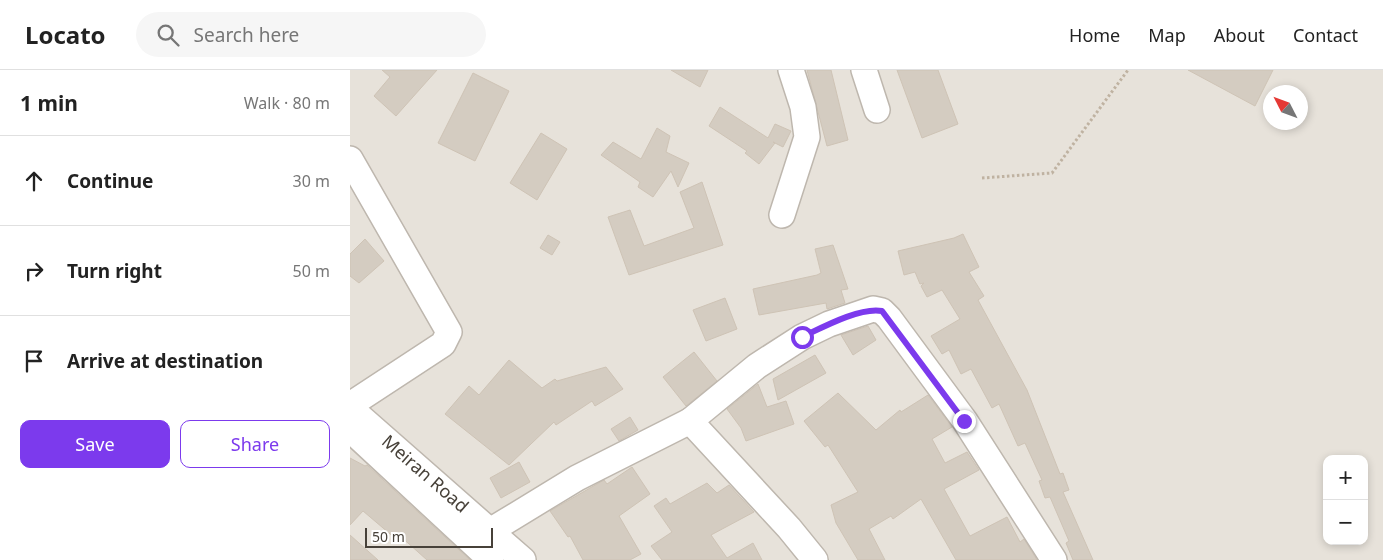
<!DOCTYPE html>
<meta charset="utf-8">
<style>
:root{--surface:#fff;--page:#f6f6f6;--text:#222;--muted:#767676;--line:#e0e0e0;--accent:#7c3aed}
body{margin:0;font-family:"Noto Sans",sans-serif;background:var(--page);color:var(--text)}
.controls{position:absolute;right:15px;bottom:15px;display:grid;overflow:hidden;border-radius:10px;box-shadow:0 2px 8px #0003}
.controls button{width:45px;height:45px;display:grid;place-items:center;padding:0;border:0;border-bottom:1px solid var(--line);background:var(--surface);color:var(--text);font:25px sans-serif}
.compass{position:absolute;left:913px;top:15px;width:45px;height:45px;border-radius:50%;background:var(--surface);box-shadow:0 2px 8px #0003;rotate:312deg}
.scale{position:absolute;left:15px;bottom:12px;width:128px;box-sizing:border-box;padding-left:5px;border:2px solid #474139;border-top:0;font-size:14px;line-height:18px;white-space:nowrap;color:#474139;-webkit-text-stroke:4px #fff;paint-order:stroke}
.stop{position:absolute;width:15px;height:15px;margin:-11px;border:4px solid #7c3aed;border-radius:50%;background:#fff}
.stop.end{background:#7c3aed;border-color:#fff;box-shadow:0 1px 5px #0008}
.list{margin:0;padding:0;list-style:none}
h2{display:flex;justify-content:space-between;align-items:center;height:65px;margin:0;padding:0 20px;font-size:21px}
h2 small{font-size:16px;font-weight:400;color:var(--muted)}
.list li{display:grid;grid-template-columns:32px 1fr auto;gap:15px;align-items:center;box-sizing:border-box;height:90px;padding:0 20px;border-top:1px solid var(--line)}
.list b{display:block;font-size:19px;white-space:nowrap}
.list em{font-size:16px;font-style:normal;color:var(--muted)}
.actions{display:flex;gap:10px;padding:15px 20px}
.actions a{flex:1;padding:11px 0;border:1px solid var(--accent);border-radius:10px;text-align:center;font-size:18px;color:var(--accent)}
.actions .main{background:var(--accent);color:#fff}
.icon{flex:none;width:28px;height:28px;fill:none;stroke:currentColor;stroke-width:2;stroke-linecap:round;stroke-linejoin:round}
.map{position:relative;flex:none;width:1033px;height:490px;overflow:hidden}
header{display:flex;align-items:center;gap:30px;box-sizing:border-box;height:70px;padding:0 25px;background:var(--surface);border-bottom:1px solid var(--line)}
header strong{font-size:24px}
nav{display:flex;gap:28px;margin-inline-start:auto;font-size:18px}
.search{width:350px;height:45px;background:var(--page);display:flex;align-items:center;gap:12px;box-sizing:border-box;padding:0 18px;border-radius:28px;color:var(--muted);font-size:19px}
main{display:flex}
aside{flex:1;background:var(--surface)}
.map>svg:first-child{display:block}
</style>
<header>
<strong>Locato</strong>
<div class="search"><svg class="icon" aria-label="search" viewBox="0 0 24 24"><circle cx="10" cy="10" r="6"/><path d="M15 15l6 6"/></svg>Search here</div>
<nav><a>Home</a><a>Map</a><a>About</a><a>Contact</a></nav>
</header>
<main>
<aside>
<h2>1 min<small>Walk · 80 m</small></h2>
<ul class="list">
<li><svg class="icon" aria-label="ahead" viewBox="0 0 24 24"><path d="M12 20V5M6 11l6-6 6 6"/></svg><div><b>Continue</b></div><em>30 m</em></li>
<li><svg class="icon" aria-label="right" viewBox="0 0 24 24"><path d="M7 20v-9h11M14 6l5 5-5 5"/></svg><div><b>Turn right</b></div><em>50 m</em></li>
<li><svg class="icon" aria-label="arrive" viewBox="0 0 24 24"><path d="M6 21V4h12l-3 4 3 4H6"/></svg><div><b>Arrive at destination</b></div></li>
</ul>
<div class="actions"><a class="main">Save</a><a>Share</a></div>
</aside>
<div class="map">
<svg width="1033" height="490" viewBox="0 0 1033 490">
<rect width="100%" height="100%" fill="#f4f0eb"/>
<path fill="#e7e2da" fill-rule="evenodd" d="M 0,0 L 1033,0 L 1033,490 L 0,490 ZM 921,22 L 951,22 L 951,52 L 921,52 ZM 977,389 L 1014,389 L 1014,471 L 977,471 Z"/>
<g fill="#d4ccc1" stroke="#cec3b5">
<path d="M 32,0 L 87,0 L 46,46 L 24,26 L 40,7 Z"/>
<path d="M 321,0 L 358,0 L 350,17 Z"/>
<path d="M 457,0 L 481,0 L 498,70 L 477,76 Z"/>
<path d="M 547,0 L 588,0 L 608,54 L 572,68 Z"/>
<path d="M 838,0 L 923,0 L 905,36 Z"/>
<path d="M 123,3 L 159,21 L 125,91 L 88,73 Z"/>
<path d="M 370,37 L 418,68 L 425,54 L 441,61 L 433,77 L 423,72 L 425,73 L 409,94 L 395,83 L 397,81 L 359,56 Z"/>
<path d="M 307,58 L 320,66 L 316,82 L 339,93 L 328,117 L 321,101 L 303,127 L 288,117 L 290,112 L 251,85 L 263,72 L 291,89 Z"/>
<path d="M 191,63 L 217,79 L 187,130 L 160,113 Z"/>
<path d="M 352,112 L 373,175 L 279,205 L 258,147 L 280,140 L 294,176 L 344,158 L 330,122 Z"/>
<path d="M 613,164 L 629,197 L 619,202 L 634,226 L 628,230 L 677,320 L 710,404 L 713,403 L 719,420 L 713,422 L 743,490 L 723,490 L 716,473 L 719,471 L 700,427 L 695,428 L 689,411 L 692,410 L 675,373 L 668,376 L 649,334 L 642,338 L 621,299 L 611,304 L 599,280 L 592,284 L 581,266 L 610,249 L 592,220 L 577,227 L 571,216 L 574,213 L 570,214 L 565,202 L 554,205 L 548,181 L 604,168 Z"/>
<path d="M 198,165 L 210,172 L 202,185 L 190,178 Z"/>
<path d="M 15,169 L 34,191 L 9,213 L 0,206 L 0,184 Z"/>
<path d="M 483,175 L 498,219 L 491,220 L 495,233 L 477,239 L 476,233 L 409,245 L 403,219 L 467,205 L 471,203 L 465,179 Z"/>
<path d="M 375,228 L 387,259 L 356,271 L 343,240 Z"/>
<path d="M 518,256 L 526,270 L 503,285 L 491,265 Z"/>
<path d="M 344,282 L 367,311 L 336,336 L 313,307 Z"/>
<path d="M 465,285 L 476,303 L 428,330 L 423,309 Z"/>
<path d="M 159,290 L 192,318 L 205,309 L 207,311 L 256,297 L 273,319 L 245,336 L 242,331 L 206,355 L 204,352 L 159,395 L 95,344 L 119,316 L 129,325 Z"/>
<path d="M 408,314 L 417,337 L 436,331 L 444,354 L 396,371 L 391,358 L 377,339 Z"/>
<path d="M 488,323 L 526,360 L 550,340 L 551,342 L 578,325 L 602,357 L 582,369 L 595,393 L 617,382 L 629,400 L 594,419 L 620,466 L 657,447 L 670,472 L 674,469 L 687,490 L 606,490 L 571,429 L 543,449 L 541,446 L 519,459 L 535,490 L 508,490 L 486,453 L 481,435 L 508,422 L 478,375 L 475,377 L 454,351 Z"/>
<path d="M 280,347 L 288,360 L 269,371 L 261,359 Z"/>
<path d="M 0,388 L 15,396 L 17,395 L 120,490 L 77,490 L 49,465 L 46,469 L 13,441 L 0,455 Z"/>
<path d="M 169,392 L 180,412 L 151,428 L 140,408 Z"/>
<path d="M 282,397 L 300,424 L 269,446 L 291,484 L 280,490 L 233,490 L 220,466 L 218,467 L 200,441 L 254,410 L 257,414 Z"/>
<path d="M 357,413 L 367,423 L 379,415 L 404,442 L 361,465 L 377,488 L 403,473 L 412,490 L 312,490 L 301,476 L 322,462 L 304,436 L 316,428 L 320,434 Z"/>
<path d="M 0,465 L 28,490 L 0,490 Z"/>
</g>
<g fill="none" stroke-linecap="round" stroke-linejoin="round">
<defs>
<g id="minor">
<path d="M 514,0 L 527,40"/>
<path d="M 0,89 L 99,262 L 93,274 L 0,335"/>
<path d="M 432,145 L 457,67 L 453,37 L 441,0"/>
<path d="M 0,338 L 173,490"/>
<path d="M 340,351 L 439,458 L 465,490"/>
<path d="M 4,363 L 141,490"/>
<path d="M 140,461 L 227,408 L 340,351 L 407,296 L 452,267 L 479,254 L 523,239 L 532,241 L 539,248 L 615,351 L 704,490"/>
</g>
</defs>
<use href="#minor" stroke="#beb7ae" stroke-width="28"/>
<path stroke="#bfb2a1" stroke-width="3" stroke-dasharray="2.5 2.5" stroke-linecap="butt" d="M 632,108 L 702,103 L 778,0"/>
<use href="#minor" stroke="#fff" stroke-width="25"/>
</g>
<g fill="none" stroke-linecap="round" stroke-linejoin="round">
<path stroke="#7c3aed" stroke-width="6" d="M 452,267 C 473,257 510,237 532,241 L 614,351"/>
</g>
<g text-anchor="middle" stroke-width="4" stroke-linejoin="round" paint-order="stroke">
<g font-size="18" fill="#474139" stroke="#fff">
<text transform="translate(75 404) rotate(41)" y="6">Meiran Road</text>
</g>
</g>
</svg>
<div class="controls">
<button>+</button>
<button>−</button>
</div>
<svg class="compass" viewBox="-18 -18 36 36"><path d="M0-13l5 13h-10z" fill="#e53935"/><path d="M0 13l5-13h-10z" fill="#767676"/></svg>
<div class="scale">50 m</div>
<div class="stop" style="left:452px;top:267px"></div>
<div class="stop end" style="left:614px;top:351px"></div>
</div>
</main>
